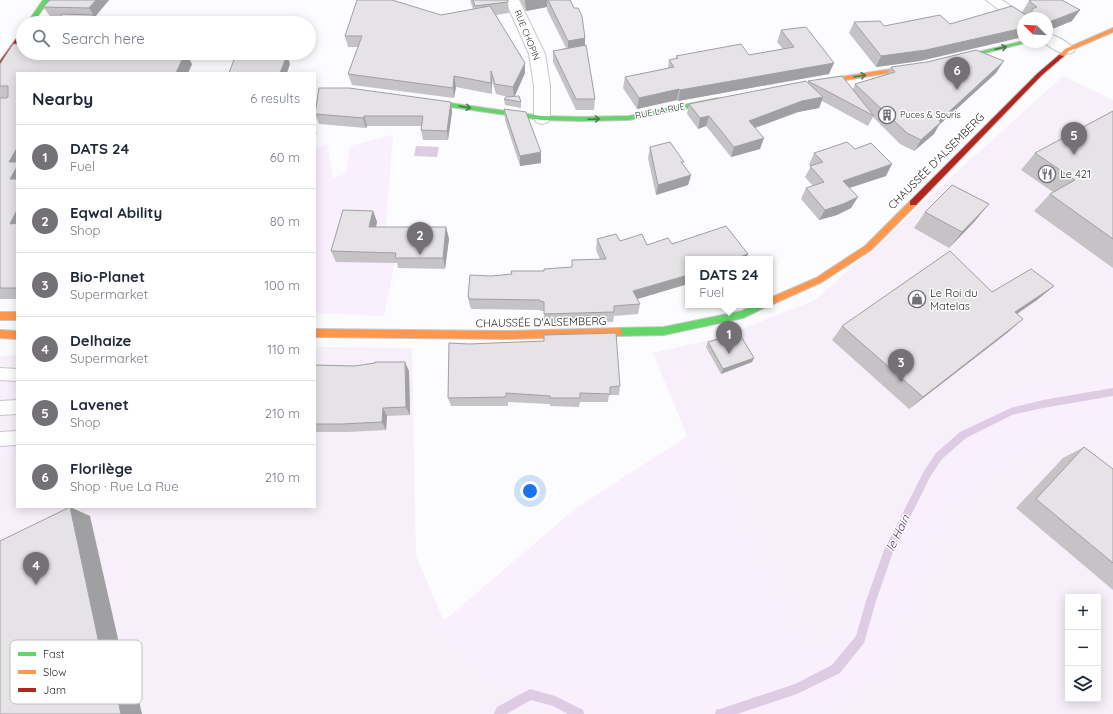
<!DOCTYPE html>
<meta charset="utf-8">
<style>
:root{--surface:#fff;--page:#f2f2f3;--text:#1f2937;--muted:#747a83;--line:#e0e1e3;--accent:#747176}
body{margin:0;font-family:Quicksand,sans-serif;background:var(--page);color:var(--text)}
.controls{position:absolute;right:12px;bottom:12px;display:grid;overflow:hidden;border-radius:0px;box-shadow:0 2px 10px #0003}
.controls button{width:36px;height:36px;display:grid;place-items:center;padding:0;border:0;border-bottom:1px solid var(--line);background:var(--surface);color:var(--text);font:20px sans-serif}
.compass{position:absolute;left:1017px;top:12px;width:36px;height:36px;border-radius:50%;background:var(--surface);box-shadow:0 2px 10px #0003;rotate:294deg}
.you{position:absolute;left:530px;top:491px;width:14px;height:14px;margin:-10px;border:3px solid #fff;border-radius:50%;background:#1a73e8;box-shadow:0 0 0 6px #1a73e833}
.badge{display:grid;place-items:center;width:26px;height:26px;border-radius:50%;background:var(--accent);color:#fff;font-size:13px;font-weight:700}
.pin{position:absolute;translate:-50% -33px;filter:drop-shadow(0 1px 2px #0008)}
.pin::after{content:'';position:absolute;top:21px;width:14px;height:12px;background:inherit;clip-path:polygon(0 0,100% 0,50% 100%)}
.popup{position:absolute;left:685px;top:256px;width:88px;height:52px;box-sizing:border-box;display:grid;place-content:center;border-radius:0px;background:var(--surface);filter:drop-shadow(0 1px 3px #0005);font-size:13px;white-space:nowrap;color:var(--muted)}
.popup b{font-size:15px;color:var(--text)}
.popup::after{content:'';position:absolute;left:50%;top:100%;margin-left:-8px;border:8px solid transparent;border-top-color:var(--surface)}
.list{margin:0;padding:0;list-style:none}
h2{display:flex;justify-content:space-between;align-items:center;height:52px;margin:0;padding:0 16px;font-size:17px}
h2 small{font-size:13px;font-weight:400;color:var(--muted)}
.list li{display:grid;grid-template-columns:26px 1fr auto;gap:12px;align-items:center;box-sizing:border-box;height:64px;padding:0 16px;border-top:1px solid var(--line)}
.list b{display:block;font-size:15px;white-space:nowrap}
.list p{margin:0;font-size:13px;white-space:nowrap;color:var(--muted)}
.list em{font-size:13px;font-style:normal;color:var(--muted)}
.icon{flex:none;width:22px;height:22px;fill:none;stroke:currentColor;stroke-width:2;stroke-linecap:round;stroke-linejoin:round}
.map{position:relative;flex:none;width:1113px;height:714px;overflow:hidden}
.search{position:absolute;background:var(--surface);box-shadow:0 2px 10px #0003;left:16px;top:16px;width:300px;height:44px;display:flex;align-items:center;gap:10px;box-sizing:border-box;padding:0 14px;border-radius:22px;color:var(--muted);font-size:15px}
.panel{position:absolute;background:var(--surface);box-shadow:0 2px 10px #0003;left:16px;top:72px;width:300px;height:436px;border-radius:0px}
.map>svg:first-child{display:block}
</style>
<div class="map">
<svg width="1113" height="714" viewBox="0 0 1113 714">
<rect width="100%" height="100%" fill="#fcfbfd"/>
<path fill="#f7f0fa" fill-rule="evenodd" d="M 1063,76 L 1113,100 L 1113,714 L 0,714 L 0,356 L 17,355 L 17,507 L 315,507 L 315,347 L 412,348 L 416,556 L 446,626 L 690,443 L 653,353 L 722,337 L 815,300 ZM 1068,597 L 1098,597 L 1098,699 L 1068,699 Z"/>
<g fill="#f9effd">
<path d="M 393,135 L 384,246 L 398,246 L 384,316 L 315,313 L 315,149 L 327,143 L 333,178 L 346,174 L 350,146 Z"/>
<path d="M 1,382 L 17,382 L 17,404 L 0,404 Z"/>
<path d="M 1113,383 L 1113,427 L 1042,431 L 942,508 L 878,665 L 820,714 L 552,714 L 492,675 L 439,625 L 575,509 L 689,435 L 796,652 L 837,654 L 944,453 L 1030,388 Z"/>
<path d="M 17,441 L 17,456 L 0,457 L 0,442 Z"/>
</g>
<path fill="#ddcce4" d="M 416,146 L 439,147 L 437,157 L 414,156 Z"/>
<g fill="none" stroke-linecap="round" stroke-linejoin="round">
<g fill="#ddcce4" fill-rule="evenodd">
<path d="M 1113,388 L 1113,396 L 1043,408 L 1012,415 L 966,438 L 942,459 L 930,477 L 893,552 L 876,601 L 864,643 L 840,673 L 797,694 L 737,714 L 715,714 L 716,710 L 720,709 L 795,684 L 832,665 L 856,636 L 866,601 L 884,550 L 924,471 L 936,453 L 960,432 L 1011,408 L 1043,400 Z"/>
<path d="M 530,689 L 555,696 L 583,710 L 584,714 L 568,714 L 553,706 L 531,700 L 506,714 L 494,714 L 497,707 Z"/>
</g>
<defs>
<g id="lane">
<path d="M 0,368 L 17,369 L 17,381 L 0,380 Z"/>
<path d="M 17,400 L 17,414 L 0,415 L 0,401 Z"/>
<path d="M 17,431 L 17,445 L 0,446 L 0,432 Z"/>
</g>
<g id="street">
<path d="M 505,0 L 519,0 L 545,54 L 550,86 L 550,118 L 548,122 L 542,124 L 536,122 L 534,118 L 534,86 L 529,54 Z"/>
<path d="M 986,0 L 1002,0 L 1028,18 L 1023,18 L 1023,25 L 1018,24 Z"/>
<path d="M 1047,33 C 1056,36 1069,42 1075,50 L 1072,53 C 1061,56 1052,48 1043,42 L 1047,42 Z"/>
</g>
<g id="fast">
<path d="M 43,0 L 49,0 L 33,23 L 27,23 Z"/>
<path d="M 1023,41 L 1023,42 L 1029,42 L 953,61 L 950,59 Z"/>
<path d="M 718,98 L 721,100 L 720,102 L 629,120 L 581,121 L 542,120 L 422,103 L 419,101 L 422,99 L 542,116 L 581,117 L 629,116 Z"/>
<path d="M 754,305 L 767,305 L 766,307 L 743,318 L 664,335 L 618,336 L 615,335 L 614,332 L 615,329 L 618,328 L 664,327 L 742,311 Z"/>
</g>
<g id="slow">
<path d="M 1113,28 L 1113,32 L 1069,51 L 1063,57 L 1058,56 L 1065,49 Z"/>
<path d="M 917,65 L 920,67 L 919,68 L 815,85 L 812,83 L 815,81 Z"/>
<path d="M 913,200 L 917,203 L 916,205 L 871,250 L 822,282 L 773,304 L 769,305 L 770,305 L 770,298 L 816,278 L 865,246 L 910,201 Z"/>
<rect x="0" y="312" width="17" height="8"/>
<path d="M 618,328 L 621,329 L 622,332 L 621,335 L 618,336 L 505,339 L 315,337 L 315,329 L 505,331 Z"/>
<path d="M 0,330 L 17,331 L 17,339 L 0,338 Z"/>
</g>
<g id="jam">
<path d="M 23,31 L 23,37 L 2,67 L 0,68 L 0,61 L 21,32 Z"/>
<path d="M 1059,55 L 1064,56 L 1042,75 L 916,205 L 910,205 L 910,201 L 1038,73 Z"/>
</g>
</defs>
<use href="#lane" stroke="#c8c6ca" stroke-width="2"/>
<use href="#street" stroke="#c8c6ca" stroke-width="2"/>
<use href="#fast" stroke="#c8c6ca" stroke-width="2"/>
<use href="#slow" stroke="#c8c6ca" stroke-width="2"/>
<use href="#jam" stroke="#c8c6ca" stroke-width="2"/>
<use href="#lane" fill="#fffeff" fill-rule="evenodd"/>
<use href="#street" fill="#fffeff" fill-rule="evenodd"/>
<use href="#fast" fill="#63d668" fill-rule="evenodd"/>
<use href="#slow" fill="#ff974d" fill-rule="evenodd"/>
<use href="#jam" fill="#b3261e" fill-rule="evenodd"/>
</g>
<g fill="#c5c3c6">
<path d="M 109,0 L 94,17 L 50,16 L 43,7 Z"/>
<path d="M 470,0 L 508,0 L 508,2 L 509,13 L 496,15 L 525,73 L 514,96 L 521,102 L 521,108 L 505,105 L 504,99 L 508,97 L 496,94 L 492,81 L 492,94 L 456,87 L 454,98 L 352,85 L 348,74 L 358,47 L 348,47 L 345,36 L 441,15 L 473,9 Z"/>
<path d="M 520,0 L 570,0 L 585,45 L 595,99 L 594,110 L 576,110 L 553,62 L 553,51 L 566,48 L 547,10 L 547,7 L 526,11 Z"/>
<path d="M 1029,1 L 1072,21 L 1047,31 L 1047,18 L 920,61 L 876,67 L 849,33 L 854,22 L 884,26 L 950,24 L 1025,15 L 1022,12 Z"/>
<path d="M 781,30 L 829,74 L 678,101 L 677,100 L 637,109 L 623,88 L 625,77 L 668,68 L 669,60 L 676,59 L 676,56 L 749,55 L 783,49 L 777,42 Z"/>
<path d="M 0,64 L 192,64 L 188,73 L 17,73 L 17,299 L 0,299 L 0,98 L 7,98 L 0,98 Z"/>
<path d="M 891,67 L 996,73 L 939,125 L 934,134 L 914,151 L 900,144 L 873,117 L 868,126 L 822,101 L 819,108 L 798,112 L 755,128 L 760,149 L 731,157 L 706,126 L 698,129 L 687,114 L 689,104 L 808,82 L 808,81 L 853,89 L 855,84 L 887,74 Z"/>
<path d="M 451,102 L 452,112 L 448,140 L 423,140 L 421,130 L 422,126 L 367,126 L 366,128 L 319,124 L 315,114 Z"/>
<path d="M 504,109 L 541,152 L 541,163 L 520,166 L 505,120 Z"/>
<path d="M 1113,111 L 1113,268 L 1034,211 L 1050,194 L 1053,192 L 1021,170 L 1035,153 Z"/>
<path d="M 315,129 L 317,134 L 315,134 Z"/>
<path d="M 650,147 L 683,165 L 691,175 L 688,185 L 656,195 L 648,158 Z"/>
<path d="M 814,153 L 886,176 L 849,188 L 851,208 L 837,215 L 819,220 L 801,199 L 806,188 L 813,186 L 805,177 L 811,166 L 809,165 Z"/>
<path d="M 373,211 L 377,222 L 376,227 L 446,227 L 449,239 L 445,269 L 398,268 L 397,263 L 336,262 L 331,251 Z"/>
<path d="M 925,212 L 975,221 L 949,248 L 914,228 Z"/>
<path d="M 597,239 L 640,304 L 638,314 L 614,316 L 613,322 L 544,324 L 544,311 L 540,311 L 540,310 L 471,309 L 471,307 L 470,307 L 468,297 L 491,276 L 544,271 L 572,268 L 572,260 L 600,259 L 596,250 Z"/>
<path d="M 1054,286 L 1037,300 L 1017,314 L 1007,333 L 909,409 L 832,340 L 842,326 L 992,292 Z"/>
<path d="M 708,342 L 752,362 L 721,374 L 706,347 Z"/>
<path d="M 449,343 L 620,386 L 619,395 L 609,395 L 608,402 L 580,402 L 579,407 L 550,406 L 550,404 L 508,402 L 508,406 L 451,406 L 448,398 Z"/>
<path d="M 315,365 L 409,371 L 410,415 L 387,416 L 386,430 L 348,432 L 315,432 Z"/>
<path d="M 1084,447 L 1113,469 L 1113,590 L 1016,508 L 1063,458 Z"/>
</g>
<g fill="#a09fa1">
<path d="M 96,0 L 109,0 L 95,17 L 89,8 Z"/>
<path d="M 525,0 L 547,0 L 547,7 L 526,11 Z"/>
<path d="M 1080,10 L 1072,21 L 1047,31 L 1047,23 Z"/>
<path d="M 93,15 L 98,23 L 88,23 Z"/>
<path d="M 1023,28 L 1023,37 L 920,61 L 876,67 L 881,56 Z"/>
<path d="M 585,38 L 585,50 L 568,53 L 568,41 Z"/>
<path d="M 185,53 L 186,53 L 192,64 L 188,73 L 176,73 Z"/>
<path d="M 287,55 L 290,64 L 287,73 L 280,73 Z"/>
<path d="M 1004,61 L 996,73 L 939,125 L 934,134 L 914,151 L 921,140 L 939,121 Z"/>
<path d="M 525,63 L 525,73 L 514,98 L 513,87 Z"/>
<path d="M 834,63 L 829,74 L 678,101 L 680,90 Z"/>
<path d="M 491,71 L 492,81 L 492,94 L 491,83 Z"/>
<path d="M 454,76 L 456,87 L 454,98 L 453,88 Z"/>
<path d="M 679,89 L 677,100 L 637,109 L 639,98 Z"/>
<path d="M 823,97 L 819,108 L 798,112 L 746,131 L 749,121 L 802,101 Z"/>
<path d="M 451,102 L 452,112 L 448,140 L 447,131 Z"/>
<path d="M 364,116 L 367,126 L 366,128 L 363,118 Z"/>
<path d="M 709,116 L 706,126 L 698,129 L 700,118 Z"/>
<path d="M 764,138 L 760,149 L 731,157 L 734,147 Z"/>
<path d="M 17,148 L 17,186 L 10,179 L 9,162 Z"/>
<path d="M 541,152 L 541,163 L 520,166 L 520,156 Z"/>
<path d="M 892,164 L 886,176 L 837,192 L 843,181 Z"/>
<path d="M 691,175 L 688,185 L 656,195 L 658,185 Z"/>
<path d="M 858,197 L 851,208 L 837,215 L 819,220 L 825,210 Z"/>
<path d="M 989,204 L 975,221 L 949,248 L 962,232 Z"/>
<path d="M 17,210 L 17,230 L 10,224 Z"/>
<path d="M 373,211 L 377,222 L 373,238 L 369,227 Z"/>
<path d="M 446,227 L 449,239 L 445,269 L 443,258 Z"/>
<path d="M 748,254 L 746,259 L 734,259 Z"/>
<path d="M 688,275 L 688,284 L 631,301 L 633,291 Z"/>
<path d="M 1054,286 L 1037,300 L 999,326 L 1015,312 Z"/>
<path d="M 1023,319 L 1007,333 L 909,409 L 923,397 Z"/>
<path d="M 754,358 L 752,362 L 721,374 L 723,369 Z"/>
<path d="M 405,362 L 409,371 L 410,415 L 406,407 Z"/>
<path d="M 383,408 L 387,416 L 386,430 L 382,422 Z"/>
<path d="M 70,507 L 90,516 L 124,665 L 131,666 L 142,714 L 121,714 L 104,667 Z"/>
</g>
<g fill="#e5e3e6" stroke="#a09fa1">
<path d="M 50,0 L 96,0 L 89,8 L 43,7 Z"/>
<path d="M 357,0 L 392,0 L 441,15 L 490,6 L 525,63 L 513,87 L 495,84 L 491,71 L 491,83 L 454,76 L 453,88 L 348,74 L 362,36 L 345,36 Z"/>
<path d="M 473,0 L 508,0 L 508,2 L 475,6 Z"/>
<path d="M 548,0 L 570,0 L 574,8 L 578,8 L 582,16 L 585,38 L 568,41 Z"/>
<path d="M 1032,0 L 1062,0 L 1080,10 L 1047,23 L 1047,18 L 1023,18 L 1023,28 L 926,50 L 881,56 L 854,22 L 880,21 L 884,26 L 940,15 L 950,24 L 1012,6 L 1024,14 L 1030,16 L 1032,14 L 1032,9 L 1037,7 L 1029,1 Z"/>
<path d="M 62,14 L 93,15 L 88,23 L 56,23 Z"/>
<path d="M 806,27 L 834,63 L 680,90 L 679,89 L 639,98 L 625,77 L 674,67 L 669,60 L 678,58 L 676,56 L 741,44 L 749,55 L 794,47 L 781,30 Z"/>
<path d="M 13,44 L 23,44 L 23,53 L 185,53 L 176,73 L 17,73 L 17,148 L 9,162 L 17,162 L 17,167 L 10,179 L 17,179 L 17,210 L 10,224 L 17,223 L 17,288 L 0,288 L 0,98 L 6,98 L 8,97 L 8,86 L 0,86 L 0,64 Z"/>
<path d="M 586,45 L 595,99 L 576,99 L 553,51 Z"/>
<path d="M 976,50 L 1004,61 L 939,121 L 941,122 L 921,140 L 907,133 L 855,84 L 895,72 L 891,67 L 927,62 Z"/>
<path d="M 287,55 L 280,73 L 229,73 L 235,57 Z"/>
<path d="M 842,76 L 874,116 L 808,81 Z"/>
<path d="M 806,81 L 823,97 L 802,101 L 749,121 L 764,138 L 734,147 L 709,116 L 700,118 L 689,104 Z"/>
<path d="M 319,88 L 349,88 L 451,102 L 447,131 L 421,130 L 423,116 L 364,116 L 363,118 L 315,114 Z"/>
<path d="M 519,96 L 521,102 L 504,99 L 506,97 Z"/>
<path d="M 504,109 L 526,112 L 541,152 L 520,156 Z"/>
<path d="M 1113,111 L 1113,239 L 1050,194 L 1075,180 L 1035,153 Z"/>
<path d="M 670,142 L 684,162 L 681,162 L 691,175 L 658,185 L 650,147 Z"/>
<path d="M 847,142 L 855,149 L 871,143 L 892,164 L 843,181 L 858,197 L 843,204 L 825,210 L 806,188 L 824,182 L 810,166 L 823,162 L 814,153 Z"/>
<path d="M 952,185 L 989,204 L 962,232 L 925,212 Z"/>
<path d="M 343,210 L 373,211 L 369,227 L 446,227 L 443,258 L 395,258 L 396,253 L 331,251 Z"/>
<path d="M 726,226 L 748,254 L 734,259 L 688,259 L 688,275 L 633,291 L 640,304 L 614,306 L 614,312 L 544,314 L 544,302 L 540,301 L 540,300 L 469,299 L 469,297 L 468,297 L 470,275 L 491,276 L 512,274 L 511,271 L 544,271 L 544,269 L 572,267 L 572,260 L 606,259 L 597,239 L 616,234 L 620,241 L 642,234 L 647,245 L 668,238 L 672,244 Z"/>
<path d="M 950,251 L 992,292 L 1031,269 L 1054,286 L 1015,312 L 1023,319 L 923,397 L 842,326 Z"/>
<path d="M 616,333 L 620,386 L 610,387 L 610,394 L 580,393 L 580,398 L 550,398 L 550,396 L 506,393 L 506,397 L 448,398 L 449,343 L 469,344 L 544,341 L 544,335 Z"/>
<path d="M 739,333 L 754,358 L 723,369 L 708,342 Z"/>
<path d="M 375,362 L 405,362 L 406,407 L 383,408 L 382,422 L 342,424 L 315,424 L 315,365 L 354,366 L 375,363 Z"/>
<path d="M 1084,447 L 1113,469 L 1113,563 L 1036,499 Z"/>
<path d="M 70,507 L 104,667 L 110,663 L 121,714 L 0,714 L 0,541 Z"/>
</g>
<defs><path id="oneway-shaft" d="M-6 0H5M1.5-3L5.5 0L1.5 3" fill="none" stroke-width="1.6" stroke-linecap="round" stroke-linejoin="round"/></defs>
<g stroke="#477e4a">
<use href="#oneway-shaft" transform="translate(1001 48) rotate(-13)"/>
<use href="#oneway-shaft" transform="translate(860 76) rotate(-8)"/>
<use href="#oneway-shaft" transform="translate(465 107) rotate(8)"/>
<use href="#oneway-shaft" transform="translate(594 119) rotate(-2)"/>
</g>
<defs>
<symbol id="building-ring" viewBox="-11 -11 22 22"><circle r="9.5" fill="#fff" stroke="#747176" stroke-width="1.5"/><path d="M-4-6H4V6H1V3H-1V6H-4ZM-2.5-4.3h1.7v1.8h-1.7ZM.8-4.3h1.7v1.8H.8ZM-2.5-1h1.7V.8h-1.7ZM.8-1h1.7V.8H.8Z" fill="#747176"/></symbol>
<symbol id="restaurant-ring" viewBox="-11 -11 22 22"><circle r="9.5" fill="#fff" stroke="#747176" stroke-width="1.5"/><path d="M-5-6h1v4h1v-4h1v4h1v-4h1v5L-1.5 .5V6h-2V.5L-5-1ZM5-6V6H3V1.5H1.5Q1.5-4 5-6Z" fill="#747176"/></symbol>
<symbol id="shop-ring" viewBox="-11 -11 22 22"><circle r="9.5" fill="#fff" stroke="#747176" stroke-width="1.5"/><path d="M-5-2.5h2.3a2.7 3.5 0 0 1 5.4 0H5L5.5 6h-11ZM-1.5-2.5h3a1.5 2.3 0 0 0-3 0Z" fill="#747176"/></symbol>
</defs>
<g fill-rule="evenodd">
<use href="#building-ring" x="877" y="105" width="20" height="20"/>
<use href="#restaurant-ring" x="1037" y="164" width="20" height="20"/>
<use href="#shop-ring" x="907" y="289" width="20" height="20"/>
</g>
<g text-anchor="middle" stroke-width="3" stroke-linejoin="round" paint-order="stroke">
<g font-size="9" fill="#2b272d" stroke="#fff">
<text transform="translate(527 35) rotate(68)" y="3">RUE CHOPIN</text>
<text transform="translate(660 111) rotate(-11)" y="3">RUE LA RUE</text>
</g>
<g font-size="9" fill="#2b272d" stroke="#fff" text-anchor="start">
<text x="900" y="118">Puces &amp; Souris</text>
</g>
<g font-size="11" fill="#2b272d" stroke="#fff">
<text transform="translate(936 161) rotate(-45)" y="4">CHAUSSÉE D'ALSEMBERG</text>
<text transform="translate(541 322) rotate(-1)" y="4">CHAUSSÉE D'ALSEMBERG</text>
</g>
<g font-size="11" fill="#2b272d" stroke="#fff" text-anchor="start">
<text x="1060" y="178">Le 421</text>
<text x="930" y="297">Le Roi du<tspan x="930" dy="13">Matelas</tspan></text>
</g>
<g font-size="12" font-style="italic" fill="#563662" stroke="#fff">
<text transform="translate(898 533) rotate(-64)" y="4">le Hain</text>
</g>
</g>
<rect x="10" y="640" width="132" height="64" rx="6" fill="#fff" stroke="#bfbec0" stroke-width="1"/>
<rect x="18" y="652" width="18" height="4" fill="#63d668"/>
<rect x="18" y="670" width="18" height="4" fill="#ff974d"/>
<rect x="18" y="688" width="18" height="4" fill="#b3261e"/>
<g font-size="11" fill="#2b272d">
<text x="43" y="658">Fast</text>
<text x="43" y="676">Slow</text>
<text x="43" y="694">Jam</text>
</g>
</svg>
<div class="controls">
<button>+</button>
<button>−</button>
<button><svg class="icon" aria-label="layers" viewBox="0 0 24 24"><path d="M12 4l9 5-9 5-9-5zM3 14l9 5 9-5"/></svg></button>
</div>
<svg class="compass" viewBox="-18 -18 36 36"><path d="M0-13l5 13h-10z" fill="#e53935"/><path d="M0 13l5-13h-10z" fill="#747a83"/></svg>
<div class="you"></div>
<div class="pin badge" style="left:729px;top:354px">1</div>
<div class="popup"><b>DATS 24</b>Fuel</div>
<div class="pin badge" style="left:420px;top:255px">2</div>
<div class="pin badge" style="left:901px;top:382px">3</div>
<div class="pin badge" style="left:36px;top:585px">4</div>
<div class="pin badge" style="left:1074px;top:155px">5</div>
<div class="pin badge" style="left:957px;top:90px">6</div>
<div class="search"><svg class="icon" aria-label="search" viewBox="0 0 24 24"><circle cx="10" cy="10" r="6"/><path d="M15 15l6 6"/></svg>Search here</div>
<section class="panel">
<h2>Nearby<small>6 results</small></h2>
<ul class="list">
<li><span class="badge">1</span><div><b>DATS 24</b><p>Fuel</p></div><em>60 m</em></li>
<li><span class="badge">2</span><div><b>Eqwal Ability</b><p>Shop</p></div><em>80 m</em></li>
<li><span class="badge">3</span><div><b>Bio-Planet</b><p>Supermarket</p></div><em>100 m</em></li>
<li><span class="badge">4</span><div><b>Delhaize</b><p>Supermarket</p></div><em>110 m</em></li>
<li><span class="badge">5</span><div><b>Lavenet</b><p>Shop</p></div><em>210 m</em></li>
<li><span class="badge">6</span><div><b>Florilège</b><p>Shop · Rue La Rue</p></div><em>210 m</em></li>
</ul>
</section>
</div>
